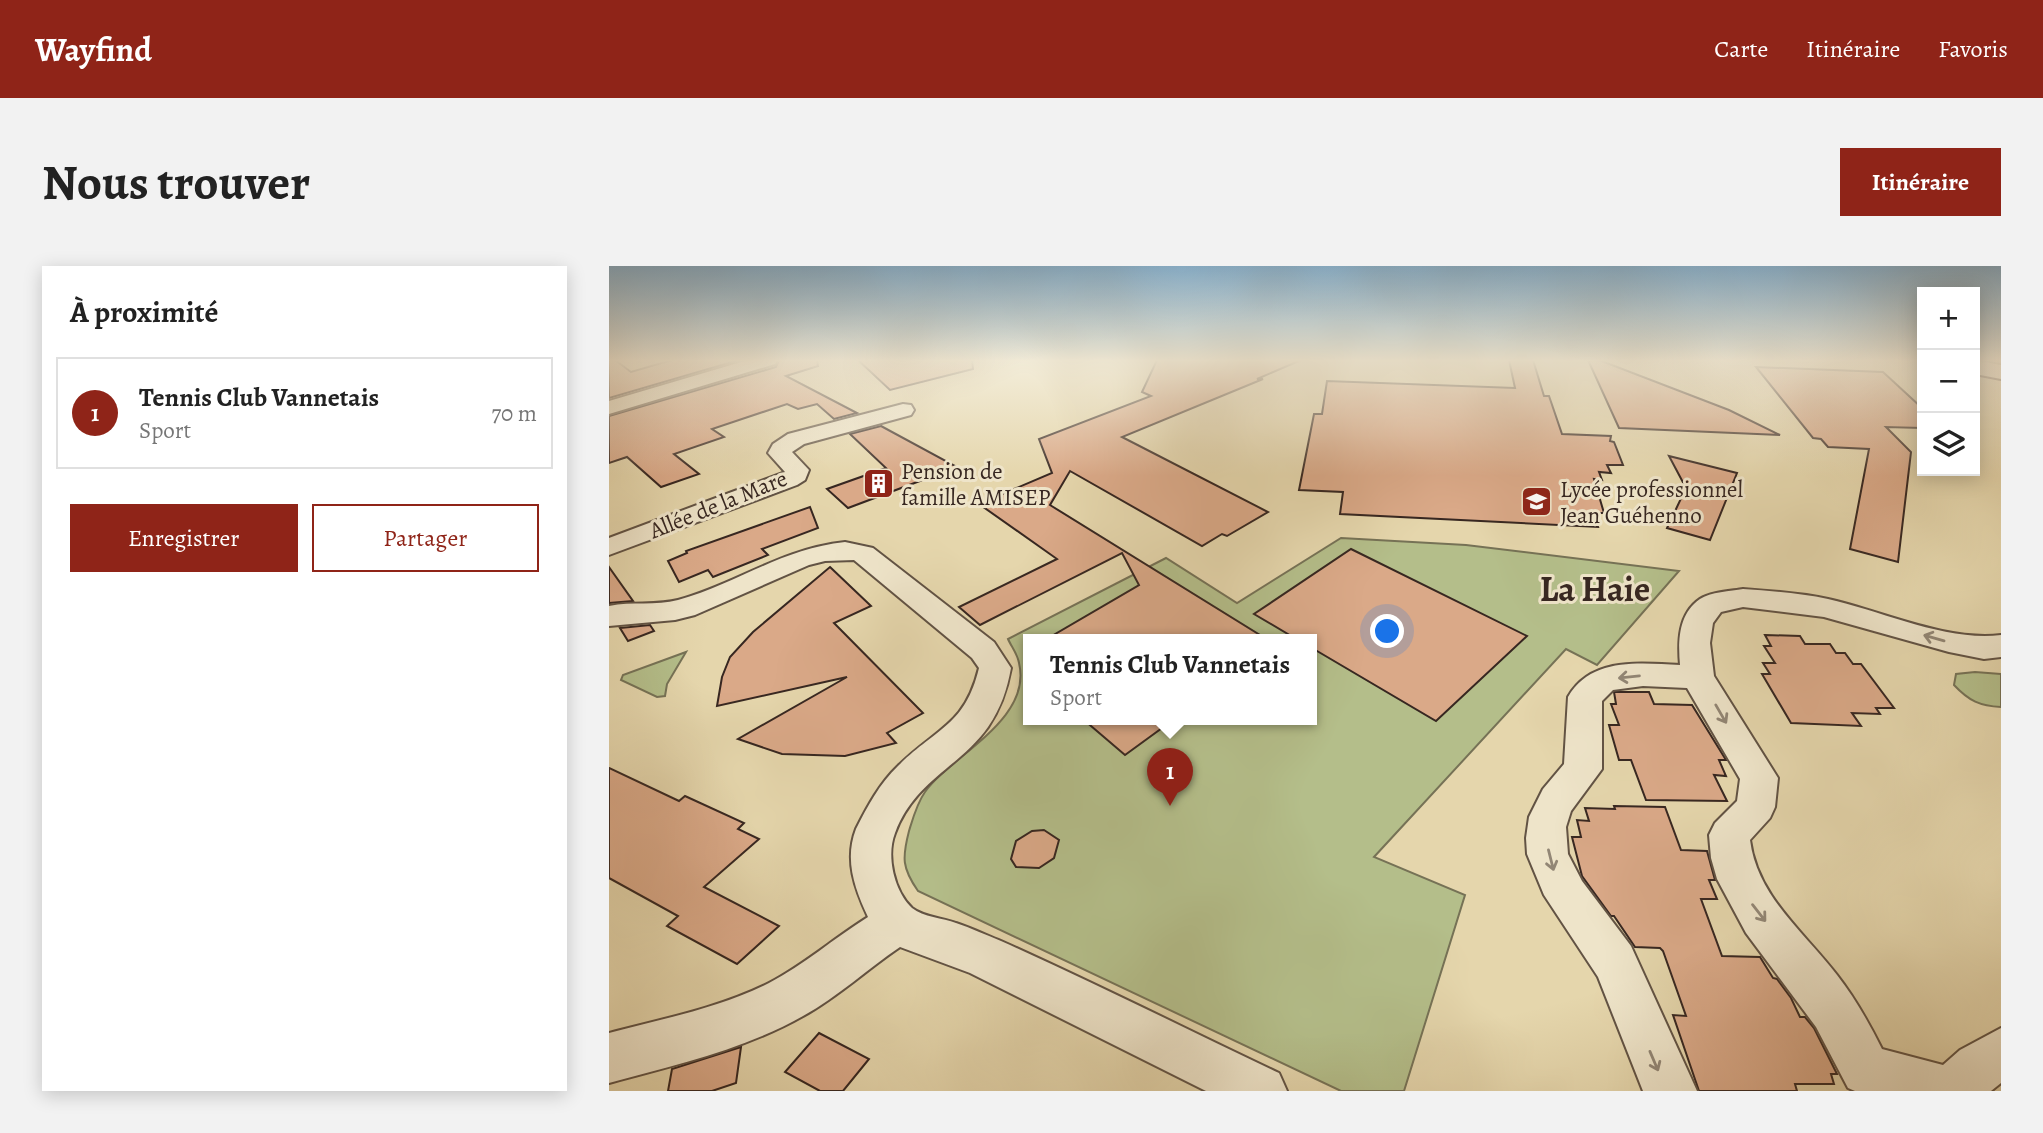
<!DOCTYPE html>
<html lang="fr">
<meta charset="utf-8">
<style>
:root{--surface:#fff;--page:#f2f2f2;--text:#222;--muted:#767676;--line:#e0e0e0;--accent:#8f2418}
body{margin:0;font-family:Alegreya,serif;background:var(--page);color:var(--text)}
.controls{position:absolute;right:21px;top:21px;display:grid;overflow:hidden;border-radius:0px;box-shadow:0 4px 18px #0003}
.controls button{width:63px;height:63px;display:grid;place-items:center;padding:0;border:0;border-bottom:2px solid var(--line);background:var(--surface);color:var(--text);font:35px sans-serif}
.you{position:absolute;left:779px;top:366px;width:24px;height:24px;margin:-18px;border:5px solid #fff;border-radius:50%;background:#1a73e8;box-shadow:0 0 0 10px #1a73e833}
.badge{display:grid;place-items:center;width:46px;height:46px;border-radius:50%;background:var(--accent);color:#fff;font-size:23px;font-weight:700}
.pin{position:absolute;translate:-50% -58px;filter:drop-shadow(0 2px 4px #0008)}
.pin::after{content:'';position:absolute;top:37px;width:24px;height:21px;background:inherit;clip-path:polygon(0 0,100% 0,50% 100%)}
.popup{position:absolute;left:414px;top:368px;width:294px;height:91px;box-sizing:border-box;display:grid;place-content:center;border-radius:0px;background:var(--surface);filter:drop-shadow(0 2px 5px #0005);font-size:23px;white-space:nowrap;color:var(--muted)}
.popup b{font-size:26px;color:var(--text)}
.popup::after{content:'';position:absolute;left:50%;top:100%;margin-left:-14px;border:14px solid transparent;border-top-color:var(--surface)}
.list{margin:0;padding:0;list-style:none}
h2{display:flex;justify-content:space-between;align-items:center;height:91px;margin:0;padding:0 28px;font-size:30px}
h2 small{font-size:23px;font-weight:400;color:var(--muted)}
.list li{display:grid;grid-template-columns:46px 1fr auto;gap:21px;align-items:center;box-sizing:border-box;height:112px;margin:0 14px 14px;padding:0 14px;border:2px solid var(--line);border-radius:0px}
.list b{display:block;font-size:26px;white-space:nowrap}
.list p{margin:0;font-size:23px;white-space:nowrap;color:var(--muted)}
.list em{font-size:23px;font-style:normal;color:var(--muted)}
.actions{display:flex;gap:14px;padding:21px 28px}
.actions a{flex:1;padding:16px 0;border:2px solid var(--accent);border-radius:0px;text-align:center;font-size:24px;color:var(--accent)}
.actions .main{background:var(--accent);color:#fff}
.icon{flex:none;width:38px;height:38px;fill:none;stroke:currentColor;stroke-width:2;stroke-linecap:round;stroke-linejoin:round}
.map{position:relative;flex:none;width:1392px;height:825px;overflow:hidden;border-radius:0px}
header{display:flex;align-items:center;gap:42px;box-sizing:border-box;height:98px;padding:0 35px;background:var(--accent);color:#fff}
header strong{font-size:33px}
nav{display:flex;gap:38px;margin-inline-start:auto;font-size:24px}
.intro{display:flex;align-items:center;justify-content:space-between;box-sizing:border-box;height:168px;padding:0 42px}
h1{margin:0;font-size:49px}
.button{padding:18px 32px;border-radius:0px;background:var(--accent);color:#fff;font-size:24px;font-weight:700}
main{display:flex;gap:42px;padding:0 42px}
aside{flex:1;background:var(--surface);border-radius:0px;box-shadow:0 4px 18px #0003}
.map>svg:first-child{display:block}
</style>
<header>
<strong>Wayfind</strong>
<nav><a>Carte</a><a>Itinéraire</a><a>Favoris</a></nav>
</header>
<div class="intro"><h1>Nous trouver</h1><a class="button">Itinéraire</a></div>
<main>
<aside>
<h2>À proximité<small></small></h2>
<ul class="list">
<li><span class="badge">1</span><div><b>Tennis Club Vannetais</b><p>Sport</p></div><em>70 m</em></li>
</ul>
<div class="actions"><a class="main">Enregistrer</a><a>Partager</a></div>
</aside>
<div class="map">
<svg width="1392" height="825" viewBox="0 0 1392 825">
<rect width="100%" height="100%" fill="#e5d6ac"/>
<filter id="stains"><feTurbulence type="fractalNoise" baseFrequency=".00286" numOctaves="4"/><feColorMatrix values="0 0 0 0 .2 0 0 0 0 .09 0 0 0 0 .02 0 0 0 .5 -.17"/></filter>
<radialGradient id="worn" r=".72"><stop offset=".6" stop-color="#630" stop-opacity="0"/><stop offset="1" stop-color="#630" stop-opacity=".3"/></radialGradient>
<g fill="#b4be8a" stroke="#767256" stroke-width="2" fill-rule="evenodd">
<path d="M 732,272 L 857,279 L 1070,305 L 988,399 L 957,383 L 765,591 L 856,629 L 795,825 L 732,825 L 309,625 C 293,602 293,592 300,565 C 304,552 308,537 316,526 C 341,490 424,454 410,397 C 409,389 402,380 399,373 L 557,292 L 628,337 ZM 419,374 L 703,374 L 703,454 L 419,454 Z"/>
<path d="M 77,386 L 58,418 L 56,430 L 48,431 L 12,414 L 14,409 Z"/>
<path d="M 1366,406 L 1392,408 L 1392,441 C 1371,440 1360,435 1345,419 L 1347,408 Z"/>
</g>
<g fill="#daa988" stroke="#372721" stroke-width="2">
<path d="M 0,94 L 6,94 L 22,106 L 63,94 L 130,94 L 0,132 Z"/>
<path d="M 170,94 L 208,94 L 209,100 L 177,110 L 248,147 L 225,153 L 208,138 L 189,143 L 178,138 L 103,163 L 115,171 L 65,188 L 90,208 L 52,221 L 18,191 L 0,197 L 0,150 L 167,101 Z"/>
<path d="M 249,94 L 363,94 L 364,103 L 281,124 Z"/>
<path d="M 548,94 L 692,94 L 648,113 L 654,113 L 513,171 L 659,246 L 618,270 L 613,268 L 593,280 L 461,205 L 441,239 L 659,374 L 436,374 L 530,319 L 513,287 L 371,359 L 350,341 L 448,293 L 370,238 L 443,207 L 430,173 L 542,130 L 533,126 Z"/>
<path d="M 900,94 L 924,94 L 935,130 L 940,130 L 953,168 L 1002,170 L 1001,175 L 1005,176 L 1014,199 L 998,199 L 1002,207 L 990,206 L 993,214 L 985,213 L 995,247 L 984,247 L 989,261 L 731,248 L 734,226 L 690,224 L 705,148 L 713,148 L 718,115 L 906,122 Z"/>
<path d="M 979,94 L 990,94 L 1120,144 L 1171,169 L 1010,162 Z"/>
<path d="M 1147,101 L 1274,106 L 1313,142 L 1313,162 L 1277,161 L 1302,186 L 1289,296 L 1241,283 L 1260,183 L 1219,181 L 1212,173 L 1204,172 Z"/>
<path d="M 272,160 L 348,201 L 239,242 L 218,223 L 277,202 L 241,168 Z"/>
<path d="M 1060,190 L 1128,207 L 1101,274 L 1058,262 L 1077,222 Z"/>
<path d="M 201,241 L 209,262 L 153,283 L 159,289 L 104,311 L 99,304 L 70,316 L 59,295 L 78,287 L 77,285 Z"/>
<path d="M 742,283 L 918,370 L 827,455 L 703,382 L 703,374 L 689,374 L 645,348 Z"/>
<path d="M 0,301 L 24,335 L 0,337 Z"/>
<path d="M 221,301 L 262,340 L 225,357 L 314,447 L 278,467 L 287,477 L 236,490 L 173,488 L 129,473 L 238,411 L 108,440 L 113,411 L 121,391 L 144,366 Z"/>
<path d="M 41,359 L 45,365 L 19,375 L 11,362 Z"/>
<path d="M 1156,369 L 1191,370 L 1196,378 L 1221,378 L 1227,387 L 1236,387 L 1244,398 L 1252,398 L 1285,442 L 1267,442 L 1271,448 L 1243,447 L 1252,460 L 1182,457 L 1153,408 L 1161,408 L 1154,397 L 1166,397 L 1155,380 L 1162,380 Z"/>
<path d="M 1005,426 L 1040,426 L 1045,438 L 1083,439 L 1117,494 L 1110,494 L 1117,510 L 1105,509 L 1118,535 L 1037,534 L 1022,494 L 1010,494 L 1000,459 L 1010,459 L 1002,438 L 1007,438 Z"/>
<path d="M 475,454 L 564,454 L 516,489 Z"/>
<path d="M 0,502 L 70,535 L 76,530 L 135,557 L 129,563 L 150,573 L 95,621 L 170,660 L 128,698 L 58,660 L 69,650 L 0,612 Z"/>
<path d="M 1005,540 L 1056,541 L 1072,584 L 1098,585 L 1106,614 L 1100,614 L 1108,633 L 1092,633 L 1113,690 L 1151,691 L 1164,712 L 1168,713 L 1182,732 L 1191,751 L 1196,751 L 1205,762 L 1228,808 L 1222,808 L 1225,818 L 1186,818 L 1188,825 L 1090,825 L 1064,749 L 1077,750 L 1054,685 L 1051,682 L 1026,681 L 1005,650 L 1002,650 L 973,610 L 963,571 L 972,571 L 968,554 L 980,555 L 976,542 L 1006,543 Z"/>
<path d="M 435,564 L 450,574 L 445,592 L 430,602 L 407,601 L 402,593 L 407,575 L 423,565 Z"/>
<path d="M 210,767 L 260,793 L 234,825 L 211,825 L 176,806 Z"/>
<path d="M 132,781 L 127,817 L 103,825 L 59,825 L 63,803 Z"/>
</g>
<g fill="none" stroke-linecap="round" stroke-linejoin="round">
<defs>
<g id="minor">
<path d="M 139,94 L 168,94 L 166,98 L 0,148 L 0,135 Z"/>
<path d="M 294,138 L 302,139 L 305,144 L 302,149 L 195,178 L 183,186 L 200,204 L 196,214 L 188,219 L 0,289 L 0,272 L 176,206 L 159,187 L 164,178 L 179,168 Z"/>
<path d="M 236,276 L 264,282 L 385,376 L 402,402 C 398,424 392,442 379,461 C 351,501 305,515 286,567 C 277,590 285,625 303,642 C 314,651 334,652 347,657 C 362,662 377,669 392,675 C 486,717 577,763 670,807 L 678,825 L 597,825 L 361,707 L 291,681 C 258,703 229,731 194,750 C 134,784 66,799 0,817 L 0,767 C 53,753 110,742 160,717 C 195,699 225,672 259,651 C 246,623 235,594 247,563 C 258,541 271,517 289,500 C 327,462 356,460 370,402 L 363,392 L 245,294 L 216,295 L 200,299 L 86,349 L 66,354 L 0,360 L 0,340 C 23,335 47,340 69,334 C 128,318 171,283 236,276 Z"/>
<path d="M 1134,323 C 1162,325 1192,327 1219,333 C 1273,345 1338,376 1392,369 L 1392,391 L 1375,393 L 1340,386 L 1215,351 L 1134,341 L 1112,346 L 1104,357 L 1101,377 L 1105,410 L 1169,512 L 1166,541 L 1161,552 L 1141,574 C 1148,630 1195,666 1228,709 C 1246,732 1260,757 1273,783 L 1334,799 L 1351,784 L 1392,762 L 1392,817 L 1382,825 L 1246,825 L 1239,822 L 1207,761 L 1137,667 L 1108,613 L 1102,592 L 1100,569 L 1106,557 L 1128,535 L 1131,513 L 1078,422 L 1034,420 L 1004,424 L 993,435 L 993,503 L 962,545 L 957,561 L 959,588 L 973,615 L 1022,680 L 1088,825 L 1034,825 L 989,711 L 935,629 L 918,588 L 917,572 L 920,551 L 934,523 L 955,498 L 959,431 C 982,391 1030,397 1071,399 C 1069,376 1069,348 1091,333 C 1101,326 1122,325 1134,323 Z"/>
</g>
<path id="secondary" d="M 1366,94 L 1392,99 L 1392,113 L 1366,108 Z"/>
</defs>
<use href="#minor" stroke="#625344" stroke-width="4"/>
<use href="#secondary" stroke="#372721" stroke-width="4"/>
<use href="#minor" fill="#eee4c9" fill-rule="evenodd"/>
<use href="#secondary" fill="#eee4c9" fill-rule="evenodd"/>
</g>
<defs><path id="oneway-shaft" d="M-6 0H5M1.5-3L5.5 0L1.5 3" fill="none" stroke-width="1.6" stroke-linecap="round" stroke-linejoin="round" transform="scale(1.75)"/></defs>
<g stroke="#928675">
<use href="#oneway-shaft" transform="translate(1325 372) rotate(-164)"/>
<use href="#oneway-shaft" transform="translate(1020 411) rotate(174)"/>
<use href="#oneway-shaft" transform="translate(1112 448) rotate(60)"/>
<use href="#oneway-shaft" transform="translate(942 594) rotate(76)"/>
<use href="#oneway-shaft" transform="translate(1150 647) rotate(52)"/>
<use href="#oneway-shaft" transform="translate(1045 795) rotate(67)"/>
</g>
<linearGradient id="sky" x2="0" y2="1"><stop stop-color="#89b5d4"/><stop offset="0.45" stop-color="#f3edda"/><stop offset="1" stop-color="#f3edda" stop-opacity="0"/></linearGradient>
<rect width="1392" height="210" fill="url(#sky)"/>
<defs>
<symbol id="building-square" viewBox="-11 -11 22 22"><rect x="-9" y="-9" width="18" height="18" rx="4" fill="#8f2418" stroke="#eee4c9"/><path d="M-4-6H4V6H1V3H-1V6H-4ZM-2.5-4.3h1.7v1.8h-1.7ZM.8-4.3h1.7v1.8H.8ZM-2.5-1h1.7V.8h-1.7ZM.8-1h1.7V.8H.8Z" fill="#fff"/></symbol>
<symbol id="school-square" viewBox="-11 -11 22 22"><rect x="-9" y="-9" width="18" height="18" rx="4" fill="#8f2418" stroke="#eee4c9"/><path d="M0-5L7-2L0 1L-7-2ZM-4 1L0 2.5L4 1V4Q0 6-4 4Z" fill="#fff"/></symbol>
</defs>
<g fill-rule="evenodd">
<use href="#building-square" x="252" y="200" width="35" height="35"/>
<use href="#school-square" x="910" y="218" width="35" height="35"/>
</g>
<g text-anchor="middle" stroke-width="6" stroke-linejoin="round" paint-order="stroke">
<g font-size="23" fill="#372721" stroke="#eee4c9" text-anchor="start">
<text x="292" y="213">Pension de<tspan x="292" dy="26">famille AMISEP</tspan></text>
<text x="951" y="231">Lycée professionnel<tspan x="951" dy="26">Jean Guéhenno</tspan></text>
</g>
<g font-size="23" fill="#372721" stroke="#eee4c9">
<text transform="translate(109 238) rotate(-22)" y="8">Allée de la Mare</text>
</g>
<g font-size="35" font-weight="bold" fill="#372721" stroke="#eee4c9">
<text x="986" y="335">La Haie</text>
</g>
</g>
<rect width="100%" height="100%" filter="url(#stains)"/>
<rect width="100%" height="100%" fill="url(#worn)"/>
</svg>
<div class="controls">
<button>+</button>
<button>−</button>
<button><svg class="icon" aria-label="layers" viewBox="0 0 24 24"><path d="M12 4l9 5-9 5-9-5zM3 14l9 5 9-5"/></svg></button>
</div>
<div class="you"></div>
<div class="pin badge" style="left:561px;top:540px">1</div>
<div class="popup"><b>Tennis Club Vannetais</b>Sport</div>
</div>
</main>
